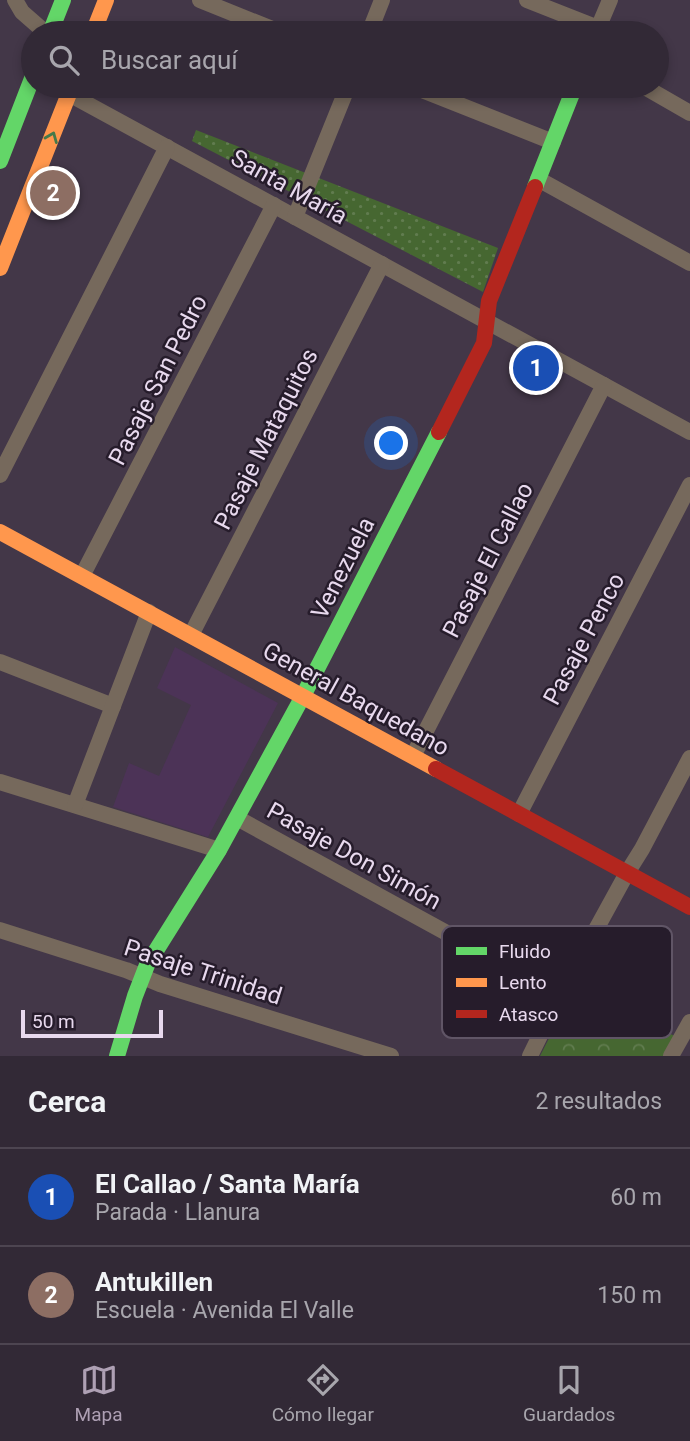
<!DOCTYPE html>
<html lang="es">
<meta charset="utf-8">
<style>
:root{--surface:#322936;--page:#3d3542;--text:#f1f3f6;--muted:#a8a6ad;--line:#4d4551;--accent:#aea0b4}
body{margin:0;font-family:Roboto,sans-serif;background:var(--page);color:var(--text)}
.scale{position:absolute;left:21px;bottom:18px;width:142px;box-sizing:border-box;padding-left:7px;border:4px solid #e8d9ee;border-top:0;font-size:19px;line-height:24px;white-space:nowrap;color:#e8d9ee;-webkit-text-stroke:5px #261c2b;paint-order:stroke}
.you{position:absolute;left:392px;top:444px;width:24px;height:24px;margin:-18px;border:5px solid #fff;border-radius:50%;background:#1a73e8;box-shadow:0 0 0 10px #1a73e833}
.badge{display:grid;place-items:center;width:46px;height:46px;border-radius:50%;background:var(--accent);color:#fff;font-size:23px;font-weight:700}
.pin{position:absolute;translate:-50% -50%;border:4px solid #fff;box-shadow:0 2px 7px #0006}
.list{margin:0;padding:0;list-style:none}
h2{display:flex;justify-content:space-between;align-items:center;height:91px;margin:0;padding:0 28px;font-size:30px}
h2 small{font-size:23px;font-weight:400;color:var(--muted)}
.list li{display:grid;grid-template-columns:46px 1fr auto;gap:21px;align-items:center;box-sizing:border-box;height:98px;padding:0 28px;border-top:2px solid var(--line)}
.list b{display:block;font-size:26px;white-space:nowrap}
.list p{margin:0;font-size:23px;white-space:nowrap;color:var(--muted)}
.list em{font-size:23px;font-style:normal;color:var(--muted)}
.icon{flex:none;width:38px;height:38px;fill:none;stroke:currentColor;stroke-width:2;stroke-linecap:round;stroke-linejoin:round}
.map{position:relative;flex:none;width:690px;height:1056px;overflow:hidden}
.search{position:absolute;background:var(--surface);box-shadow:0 4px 10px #0003;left:21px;right:21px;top:21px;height:77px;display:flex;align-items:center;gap:18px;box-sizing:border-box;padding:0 24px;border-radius:38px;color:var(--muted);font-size:26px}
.sheet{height:287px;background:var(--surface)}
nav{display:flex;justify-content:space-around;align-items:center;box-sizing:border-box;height:98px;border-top:2px solid var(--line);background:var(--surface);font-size:19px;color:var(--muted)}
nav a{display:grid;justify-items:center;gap:4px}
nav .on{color:var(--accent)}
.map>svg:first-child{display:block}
</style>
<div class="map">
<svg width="690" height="1056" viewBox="0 0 690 1056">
<defs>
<pattern id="grass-dots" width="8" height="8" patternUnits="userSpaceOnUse" patternTransform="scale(1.75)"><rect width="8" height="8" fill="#466731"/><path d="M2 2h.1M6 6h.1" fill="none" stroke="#617c4f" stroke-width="1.8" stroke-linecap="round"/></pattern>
<pattern id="forest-crowns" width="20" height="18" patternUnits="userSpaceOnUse" patternTransform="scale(1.75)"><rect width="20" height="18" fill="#466731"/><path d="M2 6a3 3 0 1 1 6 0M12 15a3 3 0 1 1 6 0" fill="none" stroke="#617c4f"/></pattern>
</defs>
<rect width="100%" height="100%" fill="#433748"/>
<path fill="#4c3357" d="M 175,647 L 278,703 L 208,837 L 113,807 L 129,763 L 159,776 L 191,705 L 157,688 Z"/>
<path fill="url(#grass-dots)" d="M 196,130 L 498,248 L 483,292 L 192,141 Z"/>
<path fill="url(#forest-crowns)" d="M 574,989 L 677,1037 L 667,1056 L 540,1056 Z"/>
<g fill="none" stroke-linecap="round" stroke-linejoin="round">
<g stroke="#76695c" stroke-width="16">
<path d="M 15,0 L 22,12 L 46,33"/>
<path d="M 200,0 L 282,33"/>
<path d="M 527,0 L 598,28"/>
<path d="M 369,33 L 382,0"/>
<path d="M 596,33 L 610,0"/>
<path d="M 66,86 L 69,94 L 690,432"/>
<path d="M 412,86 L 553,142"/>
<path d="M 643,86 L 690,113"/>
<path d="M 538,179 L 690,263"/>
<path d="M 295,217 L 348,86"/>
<path d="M 0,475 L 167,147"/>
<path d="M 82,576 L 274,205"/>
<path d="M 191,635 L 382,264"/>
<path d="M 0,662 L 113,706"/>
<path d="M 413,756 L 604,385"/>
<path d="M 0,782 L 219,850"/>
<path d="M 75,805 L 149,612"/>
<path d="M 519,814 L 690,485"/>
<path d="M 237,818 L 560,995"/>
<path d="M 0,930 L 126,970 L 160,984 L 391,1056"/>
<path d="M 530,1056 L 560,995 L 627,873 L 642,849 L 690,758"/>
<path d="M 671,1056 L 690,1022"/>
</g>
<g stroke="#63d668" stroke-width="16">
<path d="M 50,33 L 63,0"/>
<path d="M 0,161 L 33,76"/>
<path d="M 535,187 L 575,86"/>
<path d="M 117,1056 L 135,996 L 147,965 L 219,850 L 303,696 L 439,432"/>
</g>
<g stroke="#ff974d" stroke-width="16">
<path d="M 93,33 L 106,0"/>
<path d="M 0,268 L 72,86"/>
<path d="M 0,532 L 436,769"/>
</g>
<g stroke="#b3261e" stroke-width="16">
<path d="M 439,432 L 484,343 L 489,301 L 535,187"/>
<path d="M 436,769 L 690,907"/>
</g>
</g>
<defs><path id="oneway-chevron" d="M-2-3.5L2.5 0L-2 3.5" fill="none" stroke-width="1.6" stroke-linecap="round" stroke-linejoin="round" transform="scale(1.75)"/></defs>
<use stroke="#44794a" href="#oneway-chevron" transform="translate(52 137) rotate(-68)"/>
<g text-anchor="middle" stroke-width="5" stroke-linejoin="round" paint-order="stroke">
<g font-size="24" fill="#e8d9ee" stroke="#261c2b">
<text transform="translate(289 187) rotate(29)" y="8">Santa María</text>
<text transform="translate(158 380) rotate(-63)" y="8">Pasaje San Pedro</text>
<text transform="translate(266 439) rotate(-63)" y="8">Pasaje Mataquitos</text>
<text transform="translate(488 560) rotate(-63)" y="8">Pasaje El Callao</text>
<text transform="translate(343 568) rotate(-63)" y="8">Venezuela</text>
<text transform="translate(584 639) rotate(-62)" y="8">Pasaje Penco</text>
<text transform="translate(356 699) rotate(29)" y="8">General Baquedano</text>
<text transform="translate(354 856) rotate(29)" y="8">Pasaje Don Simón</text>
<text transform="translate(203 972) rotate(18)" y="8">Pasaje Trinidad</text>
</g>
</g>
<rect x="442" y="926" width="230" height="112" rx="10" fill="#261c2b" stroke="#605566" stroke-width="2"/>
<rect x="456" y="947" width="31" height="8" fill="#63d668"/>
<rect x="456" y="978" width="31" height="9" fill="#ff974d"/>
<rect x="456" y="1010" width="31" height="8" fill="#b3261e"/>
<g font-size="19" fill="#e8d9ee">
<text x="499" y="958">Fluido</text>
<text x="499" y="989">Lento</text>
<text x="499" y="1021">Atasco</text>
</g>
</svg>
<div class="scale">50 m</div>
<div class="you"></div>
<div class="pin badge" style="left:536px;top:368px;background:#1a4fb4">1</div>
<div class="pin badge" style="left:53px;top:193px;background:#8d6e63">2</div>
<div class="search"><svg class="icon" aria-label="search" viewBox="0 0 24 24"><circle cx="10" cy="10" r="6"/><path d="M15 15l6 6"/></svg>Buscar aquí</div>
</div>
<section class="sheet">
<h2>Cerca<small>2 resultados</small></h2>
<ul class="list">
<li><span class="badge" style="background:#1a4fb4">1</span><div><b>El Callao / Santa María</b><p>Parada · Llanura</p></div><em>60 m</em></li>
<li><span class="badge" style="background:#8d6e63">2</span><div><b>Antukillen</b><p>Escuela · Avenida El Valle</p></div><em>150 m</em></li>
</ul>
</section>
<nav>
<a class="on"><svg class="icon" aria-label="map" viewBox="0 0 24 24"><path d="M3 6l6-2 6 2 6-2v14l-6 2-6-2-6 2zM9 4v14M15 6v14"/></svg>Mapa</a>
<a><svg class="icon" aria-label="directions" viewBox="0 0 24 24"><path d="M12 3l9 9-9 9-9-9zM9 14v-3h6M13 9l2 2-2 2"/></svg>Cómo llegar</a>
<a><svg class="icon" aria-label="saved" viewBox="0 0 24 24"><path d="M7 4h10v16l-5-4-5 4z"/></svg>Guardados</a>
</nav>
